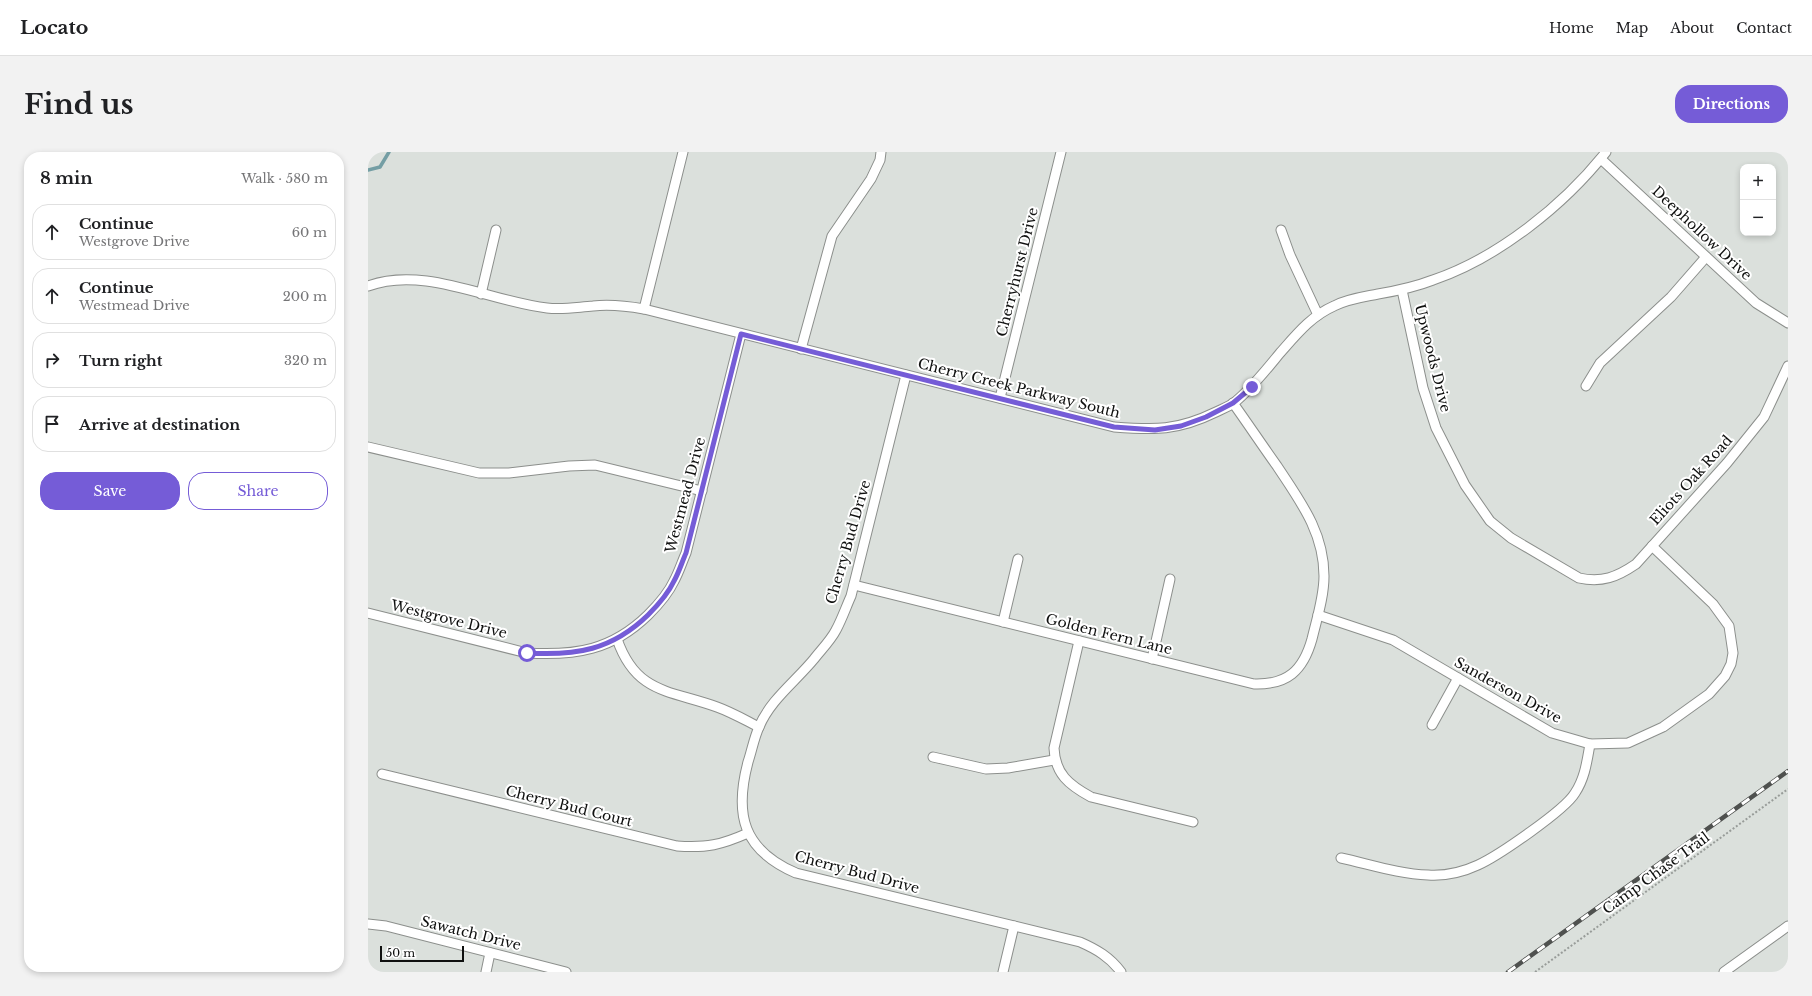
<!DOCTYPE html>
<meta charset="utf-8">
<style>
:root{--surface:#fff;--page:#f2f2f2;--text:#202124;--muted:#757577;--line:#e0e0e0;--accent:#755cd7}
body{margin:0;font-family:"Libre Baskerville",serif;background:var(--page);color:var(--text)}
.controls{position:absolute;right:12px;top:12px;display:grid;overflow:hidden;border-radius:8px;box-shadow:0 2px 6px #0003}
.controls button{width:36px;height:36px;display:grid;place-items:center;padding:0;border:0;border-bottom:1px solid var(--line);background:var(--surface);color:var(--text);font:20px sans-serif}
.scale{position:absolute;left:12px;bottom:10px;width:84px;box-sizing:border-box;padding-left:4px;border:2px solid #0f100f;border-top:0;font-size:11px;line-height:14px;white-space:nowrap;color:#0f100f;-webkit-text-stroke:3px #fff;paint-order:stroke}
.stop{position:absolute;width:12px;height:12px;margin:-9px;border:3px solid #755cd7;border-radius:50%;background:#fff}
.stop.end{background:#755cd7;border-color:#fff;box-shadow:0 1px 4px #0008}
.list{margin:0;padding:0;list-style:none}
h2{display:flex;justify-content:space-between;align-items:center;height:52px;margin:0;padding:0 16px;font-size:17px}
h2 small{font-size:13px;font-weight:400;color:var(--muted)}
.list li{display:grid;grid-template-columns:26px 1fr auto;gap:12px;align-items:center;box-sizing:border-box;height:56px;margin:0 8px 8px;padding:0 8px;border:1px solid var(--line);border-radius:16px}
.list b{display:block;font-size:15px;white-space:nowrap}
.list p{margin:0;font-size:13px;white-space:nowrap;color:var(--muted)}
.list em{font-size:13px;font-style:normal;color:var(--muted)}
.actions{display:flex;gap:8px;padding:12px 16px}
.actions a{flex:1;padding:9px 0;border:1px solid var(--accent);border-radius:16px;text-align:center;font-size:14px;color:var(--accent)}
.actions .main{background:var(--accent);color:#fff}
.icon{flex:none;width:22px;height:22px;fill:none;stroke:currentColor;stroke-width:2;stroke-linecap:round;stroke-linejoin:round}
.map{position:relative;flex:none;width:1420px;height:820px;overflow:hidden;border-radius:16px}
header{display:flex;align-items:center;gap:24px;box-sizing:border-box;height:56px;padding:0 20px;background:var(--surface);border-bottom:1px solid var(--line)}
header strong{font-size:19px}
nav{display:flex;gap:22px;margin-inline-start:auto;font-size:14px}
.intro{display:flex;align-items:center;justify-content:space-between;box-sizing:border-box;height:96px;padding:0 24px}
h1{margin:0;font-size:28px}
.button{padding:10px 18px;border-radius:16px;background:var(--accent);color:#fff;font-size:14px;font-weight:700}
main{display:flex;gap:24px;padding:0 24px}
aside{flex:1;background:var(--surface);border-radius:16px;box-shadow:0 2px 6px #0003}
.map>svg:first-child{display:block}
</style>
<header>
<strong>Locato</strong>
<nav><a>Home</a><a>Map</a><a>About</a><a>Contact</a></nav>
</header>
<div class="intro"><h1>Find us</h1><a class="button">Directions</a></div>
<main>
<aside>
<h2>8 min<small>Walk · 580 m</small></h2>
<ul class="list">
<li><svg class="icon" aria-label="ahead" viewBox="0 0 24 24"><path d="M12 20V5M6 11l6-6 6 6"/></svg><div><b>Continue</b><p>Westgrove Drive</p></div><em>60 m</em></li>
<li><svg class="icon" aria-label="ahead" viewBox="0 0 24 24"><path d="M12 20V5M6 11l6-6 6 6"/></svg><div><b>Continue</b><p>Westmead Drive</p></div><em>200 m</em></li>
<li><svg class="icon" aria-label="right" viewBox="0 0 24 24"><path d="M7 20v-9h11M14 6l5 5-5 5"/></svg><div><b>Turn right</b></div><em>320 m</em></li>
<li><svg class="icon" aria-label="arrive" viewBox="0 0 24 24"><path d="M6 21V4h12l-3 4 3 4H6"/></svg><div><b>Arrive at destination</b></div></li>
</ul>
<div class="actions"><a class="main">Save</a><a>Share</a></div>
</aside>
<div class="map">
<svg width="1420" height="820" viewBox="0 0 1420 820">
<rect width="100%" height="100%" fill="#dbe0dc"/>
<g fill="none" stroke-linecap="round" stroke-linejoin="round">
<path stroke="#749ea4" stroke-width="3.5" d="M 0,18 L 12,15 L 21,0"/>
<defs>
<g id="street">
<path d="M 1233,7 L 1388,151 L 1420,171"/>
<path d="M 913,78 L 922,103 L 950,163"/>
<path d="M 0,134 C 56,113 123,150 179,156 C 195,158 210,155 225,154 C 243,152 259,154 276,157 L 746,275 C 787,278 809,279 848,260 C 854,257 862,254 867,250 C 884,236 898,218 912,201 C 928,183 943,164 966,154 C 979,147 995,145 1010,142 C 1028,139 1047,135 1065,128 C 1130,106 1196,53 1238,0"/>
<path d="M 1034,138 L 1055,236 L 1068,276 L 1097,333 L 1122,369 L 1143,386 L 1211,426 C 1234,431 1249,425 1268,412 L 1359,311 L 1396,265 L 1420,214"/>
<path d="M 113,142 L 128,78"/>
<path d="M 276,157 L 315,0"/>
<path d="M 433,197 L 464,84 L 503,27 L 512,8 L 513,0"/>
<path d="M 538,223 L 483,444 C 478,455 474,467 468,478 C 463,488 453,498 446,507 C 428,529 402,548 391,575 C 386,586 384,598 380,610 C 366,663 375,698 428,721 L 712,790 C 728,797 742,805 753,820"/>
<path d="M 1218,234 L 1232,211 L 1303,145 L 1338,105"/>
<path d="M 632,246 L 693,0"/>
<path d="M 0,295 L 111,321 L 141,321 L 201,314 L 227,313 L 334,339"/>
<path d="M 486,433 L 886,532 C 919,533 935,519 944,487 C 949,466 956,445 956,424 C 956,380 932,349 909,314 C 894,293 880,272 865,251"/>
<path d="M 0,461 L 159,501 C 208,504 244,498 280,463 C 290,453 300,442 306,429 C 311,420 314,410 318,401 L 373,182"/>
<path d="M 950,463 L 1025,488 L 1184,581 L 1222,592 L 1260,591 L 1295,575 L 1341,542 L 1357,524 L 1363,512 L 1365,501 L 1361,474 L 1345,452 L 1284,394"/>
<path d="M 635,470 L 650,407"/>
<path d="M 249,487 C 268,542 302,538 349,555 C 363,560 377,568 391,575"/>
<path d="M 711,489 L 686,596 C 687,622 701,633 723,645 L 825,670"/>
<path d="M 784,507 L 802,427"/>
<path d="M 1064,573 L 1090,526"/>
<path d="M 565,605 L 618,617 L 640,616 L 686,608"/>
<path d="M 14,622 L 309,694 C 339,696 353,693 380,681"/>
<path d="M 973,706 C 1001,712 1031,722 1060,723 C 1076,724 1095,720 1110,713 C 1130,704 1197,658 1207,641 C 1217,626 1219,609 1222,592"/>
<path d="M 0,772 L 18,774 L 198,820"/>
<path d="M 118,820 L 122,801"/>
<path d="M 635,820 L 646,774"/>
<path d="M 1356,820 L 1420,774"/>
</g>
</defs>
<use href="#street" stroke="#8c8f8c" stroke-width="11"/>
<path stroke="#989c99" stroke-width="2" stroke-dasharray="2 2" stroke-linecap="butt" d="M 1167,820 L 1420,637"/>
<use href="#street" stroke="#fff" stroke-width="9"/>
<defs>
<path id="rail" d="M 1140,820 L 1420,619"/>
</defs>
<use href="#rail" stroke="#4f514f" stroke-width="4.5"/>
<use href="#rail" stroke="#fff" stroke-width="3" stroke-dasharray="9" stroke-linecap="butt"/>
</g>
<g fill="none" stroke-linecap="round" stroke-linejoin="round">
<path stroke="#755cd7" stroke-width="5" d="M 159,501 C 208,504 244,498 280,463 C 290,453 300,442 306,429 C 311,420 314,410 318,401 L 373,182 L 746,275 L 787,278 L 813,274 L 838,265 L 865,251 L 884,235"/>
</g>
<g text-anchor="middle" stroke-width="4" stroke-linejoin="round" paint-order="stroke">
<g font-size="14" fill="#0f100f" stroke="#fff">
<text transform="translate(1334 81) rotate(43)" y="5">Deephollow Drive</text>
<text transform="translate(649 120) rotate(-76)" y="5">Cherryhurst Drive</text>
<text transform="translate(1065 206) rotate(76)" y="5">Upwoods Drive</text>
<text transform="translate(651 236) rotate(14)" y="5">Cherry Creek Parkway South</text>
<text transform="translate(1323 328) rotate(-48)" y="5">Eliots Oak Road</text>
<text transform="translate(317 343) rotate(-75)" y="5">Westmead Drive</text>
<text transform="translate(480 390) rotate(-74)" y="5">Cherry Bud Drive</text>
<text transform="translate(81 467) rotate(14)" y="5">Westgrove Drive</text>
<text transform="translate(741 482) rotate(14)" y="5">Golden Fern Lane</text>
<text transform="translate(1140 538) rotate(29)" y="5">Sanderson Drive</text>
<text transform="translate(201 654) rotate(14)" y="5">Cherry Bud Court</text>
<text transform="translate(489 720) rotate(15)" y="5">Cherry Bud Drive</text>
<text transform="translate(1288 721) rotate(-36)" y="5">Camp Chase Trail</text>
<text transform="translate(103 781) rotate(14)" y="5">Sawatch Drive</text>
</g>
</g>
</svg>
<div class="controls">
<button>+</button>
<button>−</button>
</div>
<div class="scale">50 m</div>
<div class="stop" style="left:159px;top:501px"></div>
<div class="stop end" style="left:884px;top:235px"></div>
</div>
</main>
